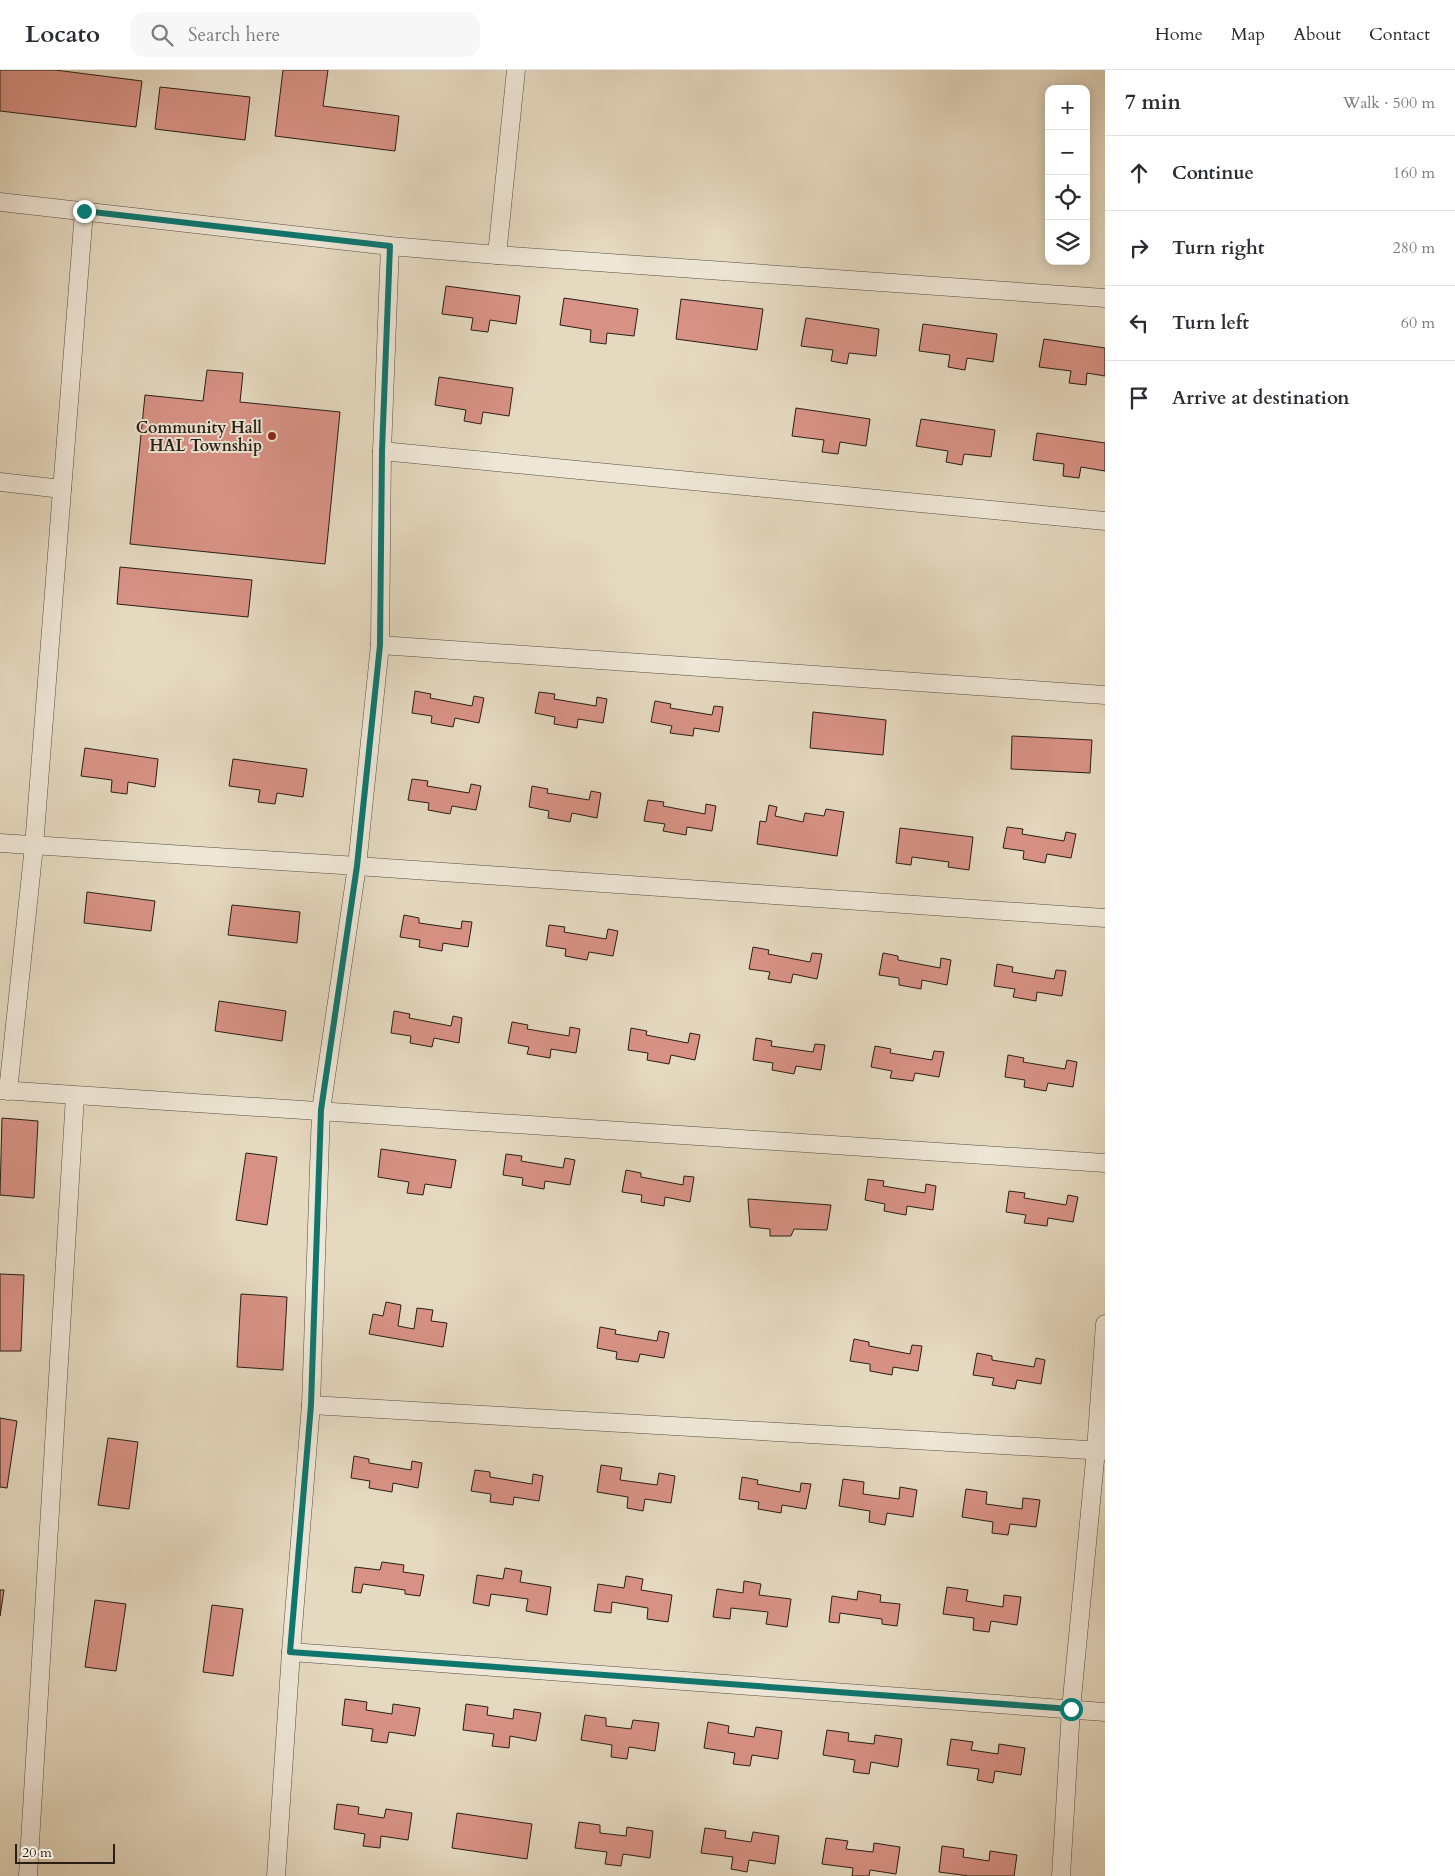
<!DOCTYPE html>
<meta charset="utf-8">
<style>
:root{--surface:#fff;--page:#f7f7f7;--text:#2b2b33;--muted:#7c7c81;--line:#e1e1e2}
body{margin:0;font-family:Cardo,serif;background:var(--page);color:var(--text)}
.controls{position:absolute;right:15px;top:15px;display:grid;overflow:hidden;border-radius:10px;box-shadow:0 2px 12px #0003}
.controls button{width:45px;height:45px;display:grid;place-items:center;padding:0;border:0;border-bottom:1px solid var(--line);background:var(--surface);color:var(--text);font:25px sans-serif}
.scale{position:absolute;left:15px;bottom:12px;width:100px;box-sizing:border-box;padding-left:5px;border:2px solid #291d16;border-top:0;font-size:14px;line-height:18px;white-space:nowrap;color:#291d16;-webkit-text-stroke:4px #eee6d6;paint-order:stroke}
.stop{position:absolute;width:15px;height:15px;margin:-11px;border:4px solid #0f766e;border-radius:50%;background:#fff}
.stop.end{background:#0f766e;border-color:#fff;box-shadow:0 1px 5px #0008}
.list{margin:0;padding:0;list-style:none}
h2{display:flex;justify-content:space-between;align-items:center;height:65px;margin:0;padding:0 20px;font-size:21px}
h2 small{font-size:16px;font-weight:400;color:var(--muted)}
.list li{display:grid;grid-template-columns:32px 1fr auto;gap:15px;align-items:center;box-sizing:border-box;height:75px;padding:0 20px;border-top:1px solid var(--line)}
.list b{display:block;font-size:19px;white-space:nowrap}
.list em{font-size:16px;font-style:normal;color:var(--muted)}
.icon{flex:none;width:28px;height:28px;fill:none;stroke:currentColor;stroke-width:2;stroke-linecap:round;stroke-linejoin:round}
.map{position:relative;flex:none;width:1105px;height:1806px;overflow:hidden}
header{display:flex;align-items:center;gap:30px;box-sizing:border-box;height:70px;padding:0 25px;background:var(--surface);border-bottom:1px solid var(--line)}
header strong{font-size:24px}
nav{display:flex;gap:28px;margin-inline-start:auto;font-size:18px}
.search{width:350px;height:45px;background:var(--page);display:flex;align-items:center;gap:12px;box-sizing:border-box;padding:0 18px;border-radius:15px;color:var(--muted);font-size:19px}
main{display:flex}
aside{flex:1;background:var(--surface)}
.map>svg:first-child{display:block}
</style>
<header>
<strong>Locato</strong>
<div class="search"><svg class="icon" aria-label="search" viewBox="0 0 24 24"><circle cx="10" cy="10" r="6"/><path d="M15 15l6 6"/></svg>Search here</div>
<nav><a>Home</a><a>Map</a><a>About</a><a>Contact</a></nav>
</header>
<main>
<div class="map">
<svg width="1105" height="1806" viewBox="0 0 1105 1806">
<rect width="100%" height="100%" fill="#e5d9c0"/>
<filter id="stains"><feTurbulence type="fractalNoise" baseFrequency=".004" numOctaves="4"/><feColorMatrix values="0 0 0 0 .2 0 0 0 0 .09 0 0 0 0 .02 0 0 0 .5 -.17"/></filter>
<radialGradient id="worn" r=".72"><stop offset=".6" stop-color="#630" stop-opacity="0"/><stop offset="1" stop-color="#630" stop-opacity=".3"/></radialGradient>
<g fill="#d89285" stroke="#291d16">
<path d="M 0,0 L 55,0 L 142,11 L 136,57 L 0,41 Z"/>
<path d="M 283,0 L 328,0 L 323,36 L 399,46 L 395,81 L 275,66 Z"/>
<path d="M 160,17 L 250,27 L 245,70 L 155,59 Z"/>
<path d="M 446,216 L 520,226 L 516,254 L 490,250 L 488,262 L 471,260 L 473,248 L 442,244 Z"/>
<path d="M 564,228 L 638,239 L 634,266 L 607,263 L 606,274 L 590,272 L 591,260 L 560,255 Z"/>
<path d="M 681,229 L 763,239 L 757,280 L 676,269 Z"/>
<path d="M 806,248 L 879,259 L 876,286 L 849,283 L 847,294 L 831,291 L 833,280 L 801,276 Z"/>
<path d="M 923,254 L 997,264 L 993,292 L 967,288 L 965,300 L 948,297 L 950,285 L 919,281 Z"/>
<path d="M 1044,269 L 1105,278 L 1105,306 L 1087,303 L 1086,315 L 1069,313 L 1071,301 L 1039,297 Z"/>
<path d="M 207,300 L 243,303 L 240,332 L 340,342 L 325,494 L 130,474 L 145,325 L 203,331 Z"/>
<path d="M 439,307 L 513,318 L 509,346 L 483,342 L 481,354 L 464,351 L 466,340 L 435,335 Z"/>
<path d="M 796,338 L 870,349 L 866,376 L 840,372 L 838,384 L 822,382 L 824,370 L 792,366 Z"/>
<path d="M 921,349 L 995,360 L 991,387 L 964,384 L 962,395 L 946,392 L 948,381 L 916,376 Z"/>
<path d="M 1037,363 L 1105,373 L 1105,401 L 1081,397 L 1079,408 L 1063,406 L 1064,394 L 1033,390 Z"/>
<path d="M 120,497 L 252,510 L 248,547 L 117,534 Z"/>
<path d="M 415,621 L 431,624 L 430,628 L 472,636 L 474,626 L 484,628 L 479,653 L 455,648 L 453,657 L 431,653 L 432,646 L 412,643 Z"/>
<path d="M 539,622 L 555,624 L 554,629 L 596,636 L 597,627 L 607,629 L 603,653 L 578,649 L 577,658 L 554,654 L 555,647 L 535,643 Z"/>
<path d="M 655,631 L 671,634 L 670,638 L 712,645 L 714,636 L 723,637 L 719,662 L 694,658 L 693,666 L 670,663 L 672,656 L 651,652 Z"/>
<path d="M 813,642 L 886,650 L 883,685 L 810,678 Z"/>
<path d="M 1012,666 L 1092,670 L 1090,703 L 1011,699 Z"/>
<path d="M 85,678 L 158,689 L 155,717 L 128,712 L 127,724 L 111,722 L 112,710 L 81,706 Z"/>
<path d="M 233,689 L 307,699 L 303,727 L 277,723 L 275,734 L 258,732 L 260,720 L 229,716 Z"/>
<path d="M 412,709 L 428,711 L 427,716 L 469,723 L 471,714 L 481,716 L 476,740 L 452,736 L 450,744 L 428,740 L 429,733 L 408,730 Z"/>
<path d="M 532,716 L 548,719 L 547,723 L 589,730 L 591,721 L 601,723 L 597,748 L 572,743 L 570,752 L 548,748 L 549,741 L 529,737 Z"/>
<path d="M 648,730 L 664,732 L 663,736 L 705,744 L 706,734 L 716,736 L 712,761 L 687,757 L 686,765 L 663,761 L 665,754 L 644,751 Z"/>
<path d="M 769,735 L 777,737 L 775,746 L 803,752 L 805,743 L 824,746 L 826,739 L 844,742 L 837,786 L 757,774 L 760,751 L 766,752 Z"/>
<path d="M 1007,757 L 1023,759 L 1022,764 L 1064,771 L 1066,762 L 1076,764 L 1071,788 L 1047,784 L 1045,793 L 1023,789 L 1024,781 L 1003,778 Z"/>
<path d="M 900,758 L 973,767 L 969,800 L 948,797 L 949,792 L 912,787 L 911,795 L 896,793 Z"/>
<path d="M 87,822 L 155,831 L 151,861 L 84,853 Z"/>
<path d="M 232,835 L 300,842 L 297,873 L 228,865 Z"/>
<path d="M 404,845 L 419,848 L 419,853 L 461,859 L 462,851 L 472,852 L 468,877 L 443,873 L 442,881 L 419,877 L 420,870 L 400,867 Z"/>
<path d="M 549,855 L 565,857 L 564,862 L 606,869 L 608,859 L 618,861 L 613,886 L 589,882 L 587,890 L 565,886 L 566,879 L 546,876 Z"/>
<path d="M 753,877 L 769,880 L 768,884 L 810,892 L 812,883 L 822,884 L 817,909 L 793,904 L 791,913 L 768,909 L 770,902 L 749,899 Z"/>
<path d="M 883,883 L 898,886 L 898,890 L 940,898 L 941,888 L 951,890 L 947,915 L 922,910 L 921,919 L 899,915 L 899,908 L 879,905 Z"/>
<path d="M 997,894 L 1013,897 L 1012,902 L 1054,909 L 1056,900 L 1066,901 L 1062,926 L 1037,922 L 1036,931 L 1013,927 L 1015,919 L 994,916 Z"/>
<path d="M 219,931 L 286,941 L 282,971 L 215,961 Z"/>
<path d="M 394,941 L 410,944 L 409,948 L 451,956 L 453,946 L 462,948 L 459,973 L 434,968 L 432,977 L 410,973 L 411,966 L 391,963 Z"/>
<path d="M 512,952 L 528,955 L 527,959 L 569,966 L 570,957 L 580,959 L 576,983 L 551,979 L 550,988 L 527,984 L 529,977 L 508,973 Z"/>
<path d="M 631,958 L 647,961 L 646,965 L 688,973 L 690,963 L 700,965 L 695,990 L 671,985 L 669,994 L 647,990 L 648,983 L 628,980 Z"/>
<path d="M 756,968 L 772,971 L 771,976 L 813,982 L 815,974 L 825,975 L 821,1000 L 796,996 L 794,1004 L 772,1000 L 773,993 L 753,990 Z"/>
<path d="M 875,976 L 891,979 L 890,983 L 932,990 L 934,981 L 944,982 L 939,1007 L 915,1003 L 913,1011 L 890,1008 L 892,1001 L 871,997 Z"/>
<path d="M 1008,985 L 1024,988 L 1023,992 L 1065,999 L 1067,990 L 1077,992 L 1073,1017 L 1048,1013 L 1046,1021 L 1024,1017 L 1025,1010 L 1005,1007 Z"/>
<path d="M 2,1048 L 38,1051 L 34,1128 L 0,1125 Z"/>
<path d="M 381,1079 L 456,1090 L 451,1118 L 425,1114 L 423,1125 L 407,1123 L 409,1112 L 378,1107 Z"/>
<path d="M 246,1083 L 277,1087 L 267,1155 L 236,1150 Z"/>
<path d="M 506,1084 L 522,1086 L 521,1091 L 563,1098 L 565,1088 L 575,1090 L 570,1115 L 545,1111 L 544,1119 L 522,1115 L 523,1108 L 503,1105 Z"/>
<path d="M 626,1100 L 641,1103 L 641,1107 L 683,1115 L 684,1106 L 694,1107 L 690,1132 L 665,1127 L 664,1136 L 641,1132 L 642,1125 L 622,1122 Z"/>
<path d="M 868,1109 L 884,1111 L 883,1116 L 925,1123 L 926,1114 L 936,1116 L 933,1140 L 907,1136 L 906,1145 L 884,1141 L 885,1134 L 865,1130 Z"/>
<path d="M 1009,1121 L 1025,1123 L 1024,1128 L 1066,1135 L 1068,1125 L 1078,1127 L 1073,1152 L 1048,1148 L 1047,1156 L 1024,1153 L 1026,1145 L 1006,1142 Z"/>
<path d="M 748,1129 L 831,1135 L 827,1160 L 794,1159 L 791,1166 L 770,1166 L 770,1159 L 750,1157 Z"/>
<path d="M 0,1204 L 24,1205 L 21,1281 L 0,1281 Z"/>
<path d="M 241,1224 L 287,1227 L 283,1300 L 237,1297 Z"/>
<path d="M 386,1232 L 401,1235 L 398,1256 L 414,1259 L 417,1238 L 433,1240 L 431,1251 L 447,1253 L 443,1277 L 369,1264 L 373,1244 L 383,1246 Z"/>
<path d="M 600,1257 L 616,1260 L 615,1264 L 657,1271 L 659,1261 L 669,1263 L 664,1288 L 640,1284 L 638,1292 L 616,1289 L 617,1282 L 597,1278 Z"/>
<path d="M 854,1269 L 869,1272 L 869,1276 L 910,1284 L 912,1275 L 922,1276 L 918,1301 L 893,1297 L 892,1305 L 870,1301 L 870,1294 L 850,1291 Z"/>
<path d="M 977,1283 L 992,1286 L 992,1290 L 1034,1297 L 1036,1288 L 1045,1290 L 1041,1314 L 1017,1310 L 1015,1319 L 992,1315 L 994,1308 L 973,1305 Z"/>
<path d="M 0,1348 L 17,1351 L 7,1418 L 0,1417 Z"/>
<path d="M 108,1368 L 138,1372 L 129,1439 L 98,1435 Z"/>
<path d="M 354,1386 L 369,1389 L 369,1393 L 411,1400 L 412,1391 L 422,1393 L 418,1418 L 393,1413 L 392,1422 L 369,1418 L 370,1411 L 351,1408 Z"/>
<path d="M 601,1395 L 622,1398 L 620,1410 L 657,1415 L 659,1403 L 675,1406 L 671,1433 L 645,1429 L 643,1441 L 627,1438 L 628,1427 L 597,1422 Z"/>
<path d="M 475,1400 L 490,1402 L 490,1407 L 532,1414 L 533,1404 L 543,1406 L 539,1431 L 514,1427 L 513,1435 L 490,1432 L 491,1424 L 471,1421 Z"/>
<path d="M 742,1407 L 758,1410 L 757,1414 L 800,1422 L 801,1413 L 811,1414 L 806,1439 L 782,1435 L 781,1443 L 758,1439 L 759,1432 L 739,1429 Z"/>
<path d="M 843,1409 L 864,1412 L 863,1424 L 899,1429 L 900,1417 L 917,1420 L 913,1447 L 887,1443 L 885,1455 L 869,1452 L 870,1441 L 839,1436 Z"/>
<path d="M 966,1419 L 987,1422 L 986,1434 L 1022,1439 L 1023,1428 L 1040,1430 L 1036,1457 L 1010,1454 L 1008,1465 L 992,1463 L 993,1452 L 962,1447 Z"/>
<path d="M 382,1492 L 404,1495 L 403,1502 L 424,1505 L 420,1526 L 405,1524 L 405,1520 L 363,1514 L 361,1523 L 352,1522 L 355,1497 L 380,1500 Z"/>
<path d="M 505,1498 L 522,1501 L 520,1512 L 551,1517 L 547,1545 L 526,1541 L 528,1529 L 491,1524 L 489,1536 L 473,1533 L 477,1505 L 503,1509 Z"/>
<path d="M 626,1506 L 643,1509 L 641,1520 L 672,1525 L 668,1552 L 647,1549 L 648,1538 L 612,1532 L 611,1543 L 594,1541 L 598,1514 L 624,1518 Z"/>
<path d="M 744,1511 L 761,1514 L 759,1525 L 791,1529 L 787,1557 L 766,1554 L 768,1542 L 731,1538 L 730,1549 L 713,1547 L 717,1519 L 743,1523 Z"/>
<path d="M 947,1517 L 968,1520 L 966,1531 L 1003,1537 L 1004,1525 L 1021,1527 L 1017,1555 L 991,1551 L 989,1562 L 973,1560 L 974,1548 L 943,1544 Z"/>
<path d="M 0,1520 L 4,1520 L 0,1546 Z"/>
<path d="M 858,1521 L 881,1525 L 880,1532 L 900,1534 L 897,1556 L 882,1554 L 882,1549 L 840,1543 L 839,1553 L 829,1552 L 832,1526 L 857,1530 Z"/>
<path d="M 95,1530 L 126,1534 L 116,1601 L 85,1597 Z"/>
<path d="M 212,1535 L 243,1539 L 233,1606 L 203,1602 Z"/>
<path d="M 345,1629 L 367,1632 L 366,1640 L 392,1644 L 393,1634 L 420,1638 L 415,1666 L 389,1662 L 387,1673 L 371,1671 L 373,1659 L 342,1655 Z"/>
<path d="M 466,1634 L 488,1637 L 487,1645 L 513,1649 L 514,1639 L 541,1643 L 536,1671 L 510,1666 L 509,1678 L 492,1676 L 494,1664 L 463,1660 Z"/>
<path d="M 585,1645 L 606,1648 L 606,1656 L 631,1659 L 633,1650 L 659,1653 L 655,1681 L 629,1677 L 627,1689 L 611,1687 L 612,1675 L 581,1670 Z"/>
<path d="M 708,1652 L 729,1656 L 728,1663 L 754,1667 L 756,1657 L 782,1661 L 778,1689 L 752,1685 L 750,1696 L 733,1694 L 735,1683 L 704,1678 Z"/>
<path d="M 827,1660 L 849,1663 L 848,1671 L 874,1674 L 875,1665 L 902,1669 L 898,1697 L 871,1692 L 869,1704 L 853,1702 L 855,1690 L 823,1685 Z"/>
<path d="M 951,1669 L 973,1672 L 971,1680 L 998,1684 L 999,1674 L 1025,1678 L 1021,1705 L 995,1701 L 993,1713 L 977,1710 L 979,1699 L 947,1695 Z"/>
<path d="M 337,1734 L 359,1737 L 358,1744 L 384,1748 L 386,1739 L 412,1743 L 408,1770 L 381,1766 L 380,1778 L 363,1776 L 365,1764 L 334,1759 Z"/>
<path d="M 457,1743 L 532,1754 L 527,1789 L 452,1778 Z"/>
<path d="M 579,1752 L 600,1755 L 600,1763 L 626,1766 L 627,1757 L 653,1761 L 650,1788 L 623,1784 L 621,1796 L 605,1794 L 607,1782 L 575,1778 Z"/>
<path d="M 705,1758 L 726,1761 L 725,1768 L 751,1772 L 753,1762 L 779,1766 L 775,1794 L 749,1790 L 747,1802 L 731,1799 L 733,1787 L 701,1783 Z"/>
<path d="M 826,1768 L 848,1771 L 846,1779 L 873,1782 L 874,1773 L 900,1777 L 896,1804 L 870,1800 L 869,1806 L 852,1806 L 853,1798 L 822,1794 Z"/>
<path d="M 942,1776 L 964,1779 L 963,1787 L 989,1791 L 990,1781 L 1017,1785 L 1014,1806 L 969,1806 L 939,1802 Z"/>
</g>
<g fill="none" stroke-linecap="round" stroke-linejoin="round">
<defs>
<g id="lane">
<path d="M 0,132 L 390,176 L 497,185 L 1105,228"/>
<path d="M 390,176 L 382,381 L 380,575 L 357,796 L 321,1040 L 311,1335 L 1105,1381"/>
<path d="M 497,185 L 516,0"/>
<path d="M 382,381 L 1105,451"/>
<path d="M 0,412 L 62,419"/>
<path d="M 380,575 L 1105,625"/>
<path d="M 0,773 L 357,796 L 1105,848"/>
<path d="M 0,1020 L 1105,1093"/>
<path d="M 8,1021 L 34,776 L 84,141"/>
<path d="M 291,1582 L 1105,1642"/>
<path d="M 28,1806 L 75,1026"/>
<path d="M 276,1806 L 291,1582 L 311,1335"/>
<path d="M 1061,1806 L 1071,1639 L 1096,1380 L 1105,1254"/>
</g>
</defs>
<use href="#lane" stroke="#584c40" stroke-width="19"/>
<use href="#lane" stroke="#eee6d6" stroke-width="18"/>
</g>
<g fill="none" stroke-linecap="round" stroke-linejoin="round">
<path stroke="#0f766e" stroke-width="6" d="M 84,141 L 390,176 L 382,381 L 380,575 L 357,796 L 321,1040 L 311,1335 L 290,1582 L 1071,1639"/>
</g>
<circle fill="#8f2418" stroke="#eee6d6" stroke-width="2" cx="272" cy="366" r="5"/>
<g text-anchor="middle" stroke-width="4" stroke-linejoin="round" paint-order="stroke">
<g font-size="16" font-weight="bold" fill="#291d16" stroke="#eee6d6" text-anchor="end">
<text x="262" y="363">Community Hall<tspan x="262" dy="18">HAL Township</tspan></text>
</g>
</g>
<rect width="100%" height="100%" filter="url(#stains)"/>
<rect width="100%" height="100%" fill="url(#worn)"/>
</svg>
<div class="controls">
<button>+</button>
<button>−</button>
<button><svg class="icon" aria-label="locate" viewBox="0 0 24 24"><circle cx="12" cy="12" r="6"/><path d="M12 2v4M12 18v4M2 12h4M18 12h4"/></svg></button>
<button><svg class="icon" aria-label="layers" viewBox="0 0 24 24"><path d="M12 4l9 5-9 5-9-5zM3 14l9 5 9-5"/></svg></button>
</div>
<div class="scale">20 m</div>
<div class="stop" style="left:1071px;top:1639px"></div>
<div class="stop end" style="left:84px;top:141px"></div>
</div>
<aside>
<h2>7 min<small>Walk · 500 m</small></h2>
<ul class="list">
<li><svg class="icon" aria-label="ahead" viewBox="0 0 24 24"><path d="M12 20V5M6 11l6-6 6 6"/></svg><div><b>Continue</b></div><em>160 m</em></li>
<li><svg class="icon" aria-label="right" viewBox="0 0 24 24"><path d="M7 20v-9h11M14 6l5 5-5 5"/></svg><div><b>Turn right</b></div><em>280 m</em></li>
<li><svg class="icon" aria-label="left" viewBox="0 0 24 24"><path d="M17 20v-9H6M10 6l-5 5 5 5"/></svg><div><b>Turn left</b></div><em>60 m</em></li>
<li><svg class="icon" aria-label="arrive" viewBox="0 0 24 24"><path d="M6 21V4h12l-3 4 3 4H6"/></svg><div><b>Arrive at destination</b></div></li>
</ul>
</aside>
</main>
